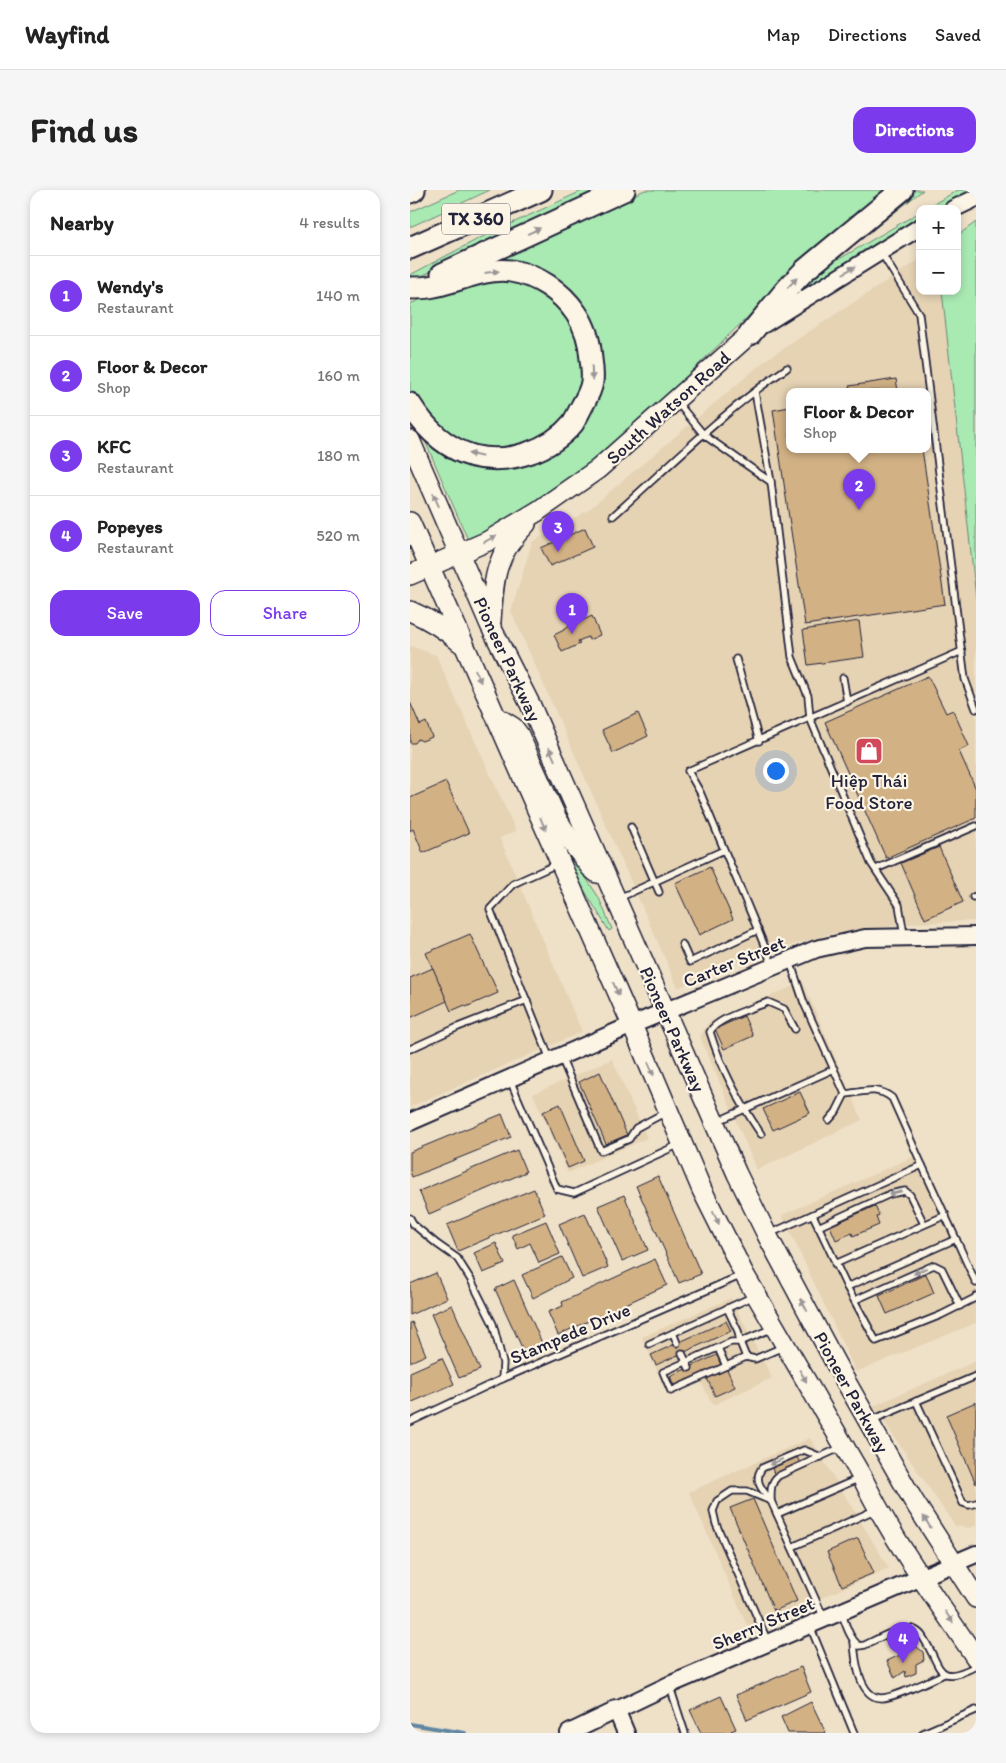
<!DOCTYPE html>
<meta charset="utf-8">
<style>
:root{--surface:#fff;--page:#f6f6f6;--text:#222;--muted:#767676;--line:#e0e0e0;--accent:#7c3aed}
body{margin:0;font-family:Itim,sans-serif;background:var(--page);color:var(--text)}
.controls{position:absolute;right:15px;top:15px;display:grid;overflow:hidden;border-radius:10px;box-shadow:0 2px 8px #0003}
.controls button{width:45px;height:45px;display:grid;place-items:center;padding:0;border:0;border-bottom:1px solid var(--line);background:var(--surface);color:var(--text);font:25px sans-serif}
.you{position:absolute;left:365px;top:580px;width:18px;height:18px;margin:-12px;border:4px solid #fff;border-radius:50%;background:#1a73e8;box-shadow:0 0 0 8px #1a73e833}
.badge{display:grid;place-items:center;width:32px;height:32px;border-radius:50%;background:var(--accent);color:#fff;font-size:16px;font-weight:700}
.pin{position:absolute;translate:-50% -41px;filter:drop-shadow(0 1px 2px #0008)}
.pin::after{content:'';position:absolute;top:26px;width:18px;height:15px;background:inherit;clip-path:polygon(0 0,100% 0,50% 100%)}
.popup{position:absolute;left:376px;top:198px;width:145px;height:65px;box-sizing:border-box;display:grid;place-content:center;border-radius:10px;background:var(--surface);filter:drop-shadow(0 1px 4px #0005);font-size:16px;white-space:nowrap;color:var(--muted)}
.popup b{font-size:19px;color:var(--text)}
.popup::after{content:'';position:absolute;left:50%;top:100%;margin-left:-10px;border:10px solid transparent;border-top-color:var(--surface)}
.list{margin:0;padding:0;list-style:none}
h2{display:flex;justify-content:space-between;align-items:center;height:65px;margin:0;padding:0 20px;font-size:21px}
h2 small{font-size:16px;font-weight:400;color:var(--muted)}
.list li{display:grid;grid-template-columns:32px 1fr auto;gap:15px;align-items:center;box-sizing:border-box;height:80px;padding:0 20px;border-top:1px solid var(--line)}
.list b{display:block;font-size:19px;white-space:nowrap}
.list p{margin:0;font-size:16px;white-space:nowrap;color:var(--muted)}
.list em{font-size:16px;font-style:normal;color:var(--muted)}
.actions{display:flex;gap:10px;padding:15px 20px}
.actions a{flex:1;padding:11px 0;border:1px solid var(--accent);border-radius:15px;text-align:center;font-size:18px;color:var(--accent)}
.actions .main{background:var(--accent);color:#fff}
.map{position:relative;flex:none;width:566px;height:1543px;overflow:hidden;border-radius:15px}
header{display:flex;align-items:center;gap:30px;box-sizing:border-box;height:70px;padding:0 25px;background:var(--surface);border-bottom:1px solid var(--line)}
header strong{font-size:24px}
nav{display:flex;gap:28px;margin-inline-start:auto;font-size:18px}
.intro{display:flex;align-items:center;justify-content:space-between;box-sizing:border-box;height:120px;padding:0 30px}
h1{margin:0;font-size:35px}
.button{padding:12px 22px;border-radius:15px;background:var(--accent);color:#fff;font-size:18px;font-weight:700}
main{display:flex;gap:30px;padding:0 30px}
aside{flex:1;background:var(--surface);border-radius:15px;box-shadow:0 2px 8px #0003}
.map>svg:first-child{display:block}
</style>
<header>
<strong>Wayfind</strong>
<nav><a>Map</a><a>Directions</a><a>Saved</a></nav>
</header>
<div class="intro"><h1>Find us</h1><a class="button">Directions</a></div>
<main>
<aside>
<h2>Nearby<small>4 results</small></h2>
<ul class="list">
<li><span class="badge">1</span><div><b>Wendy's</b><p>Restaurant</p></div><em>140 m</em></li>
<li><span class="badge">2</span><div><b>Floor &amp; Decor</b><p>Shop</p></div><em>160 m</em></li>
<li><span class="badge">3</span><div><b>KFC</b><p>Restaurant</p></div><em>180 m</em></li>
<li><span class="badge">4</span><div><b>Popeyes</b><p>Restaurant</p></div><em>520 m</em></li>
</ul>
<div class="actions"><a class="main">Save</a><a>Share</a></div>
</aside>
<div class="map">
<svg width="566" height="1543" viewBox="0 0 566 1543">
<rect width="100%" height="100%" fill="#efe1c8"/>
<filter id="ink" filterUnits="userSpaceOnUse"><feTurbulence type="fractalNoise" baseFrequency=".02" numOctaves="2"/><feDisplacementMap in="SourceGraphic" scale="10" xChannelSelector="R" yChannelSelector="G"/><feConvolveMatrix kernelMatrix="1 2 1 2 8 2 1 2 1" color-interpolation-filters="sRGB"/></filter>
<g filter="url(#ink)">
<g fill="#e6d3b4" fill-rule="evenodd">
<path d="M 510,69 L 510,101 L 532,101 L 566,408 L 566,731 L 506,733 L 420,744 L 336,769 L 268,798 L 101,421 L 122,352 L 178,320 L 357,169 ZM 380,201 L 518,201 L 518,259 L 380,259 Z"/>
<path d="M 0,456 L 26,465 L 106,641 L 90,648 L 172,842 L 0,917 Z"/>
<path d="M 393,792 L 452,930 L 347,980 L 290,847 L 298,833 Z"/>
<path d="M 202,869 L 237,948 L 158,983 L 123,904 Z"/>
<path d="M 507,965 L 566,1093 L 566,1133 L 446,1182 L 372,1025 Z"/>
<path d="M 321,1108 L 362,1188 L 303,1215 L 290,1190 L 257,1204 L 232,1147 Z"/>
<path d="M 566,1171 L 566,1336 L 560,1338 L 545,1336 L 463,1216 Z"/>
<path d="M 400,1248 L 479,1378 L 339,1440 L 279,1302 Z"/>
</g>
<g fill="#a9eab3" stroke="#668677">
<path d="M 49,0 L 80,0 L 0,37 L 0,22 Z"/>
<path d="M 174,0 L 201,0 L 0,91 L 0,85 L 68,49 Z"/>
<path d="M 235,0 L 485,0 L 381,85 L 222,239 L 195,262 L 113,321 L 59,352 L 16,253 L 19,250 L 73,276 L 174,225 L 176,130 L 88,76 L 84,68 Z"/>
<path d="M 505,0 L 513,0 L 428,67 L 431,68 L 510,22 L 510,28 L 453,61 L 374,114 L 455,38 Z"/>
<path d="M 548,0 L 561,0 L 526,19 L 515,19 Z"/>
<path d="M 566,32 L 566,408 L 532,101 L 547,101 L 547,46 Z"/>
<path d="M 86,88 L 122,96 L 149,114 L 171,152 L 172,195 L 150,238 L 116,258 L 53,258 L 8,217 L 0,201 L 0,114 L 29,102 Z"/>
<path d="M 155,655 L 189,708 L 202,739 L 199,741 L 166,686 L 152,657 Z"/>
</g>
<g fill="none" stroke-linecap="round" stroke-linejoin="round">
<path stroke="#6086a4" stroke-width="4" d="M 0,1534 L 55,1543"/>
</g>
<g fill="#d2b185" stroke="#22223b">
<path d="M 486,189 L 488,201 L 440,201 L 439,196 Z"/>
<path d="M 380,217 L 380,259 L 512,259 L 535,414 L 395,435 L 363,220 Z"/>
<path d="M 175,338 L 183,357 L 140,376 L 131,358 Z"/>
<path d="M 182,426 L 190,445 L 179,450 L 178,447 L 168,451 L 170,454 L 152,462 L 144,445 L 154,440 L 154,439 Z"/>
<path d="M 449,431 L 454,467 L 398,475 L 393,440 Z"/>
<path d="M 518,486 L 536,523 L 543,520 L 559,556 L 549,561 L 566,599 L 566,628 L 476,668 L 415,532 Z"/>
<path d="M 0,512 L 10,535 L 16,532 L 22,547 L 12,551 L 8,549 L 5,553 L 0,553 Z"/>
<path d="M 228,523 L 238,546 L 203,563 L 192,540 Z"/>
<path d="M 36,592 L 59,643 L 13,663 L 3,639 L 0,641 L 0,608 Z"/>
<path d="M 529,657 L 553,712 L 515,729 L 491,673 Z"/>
<path d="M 300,677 L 323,729 L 289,745 L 265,693 Z"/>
<path d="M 60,744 L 79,786 L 80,785 L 88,803 L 56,817 L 55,815 L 41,821 L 16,763 Z"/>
<path d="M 23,778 L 37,811 L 0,828 L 0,788 Z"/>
<path d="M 334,826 L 343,846 L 314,859 L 305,839 Z"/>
<path d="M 190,882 L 217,945 L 196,954 L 169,892 Z"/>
<path d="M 390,902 L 400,923 L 363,940 L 353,919 Z"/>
<path d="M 150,914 L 174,971 L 158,978 L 133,922 Z"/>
<path d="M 92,924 L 101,947 L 2,987 L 0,981 L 0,962 Z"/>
<path d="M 107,960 L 116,982 L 19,1024 L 9,1001 Z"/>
<path d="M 248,986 L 291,1084 L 269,1093 L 226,996 Z"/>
<path d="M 124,999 L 135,1024 L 48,1061 L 37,1035 Z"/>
<path d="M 214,1005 L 238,1060 L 212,1071 L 188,1016 Z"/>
<path d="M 465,1016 L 469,1025 L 466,1027 L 469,1035 L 443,1046 L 442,1043 L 426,1050 L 420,1036 Z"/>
<path d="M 175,1023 L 198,1077 L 172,1088 L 149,1034 Z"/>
<path d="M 136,1031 L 150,1064 L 129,1073 L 120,1053 L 108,1059 L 102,1045 Z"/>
<path d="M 86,1053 L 95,1074 L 73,1083 L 64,1063 Z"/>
<path d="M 152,1067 L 162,1088 L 123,1108 L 112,1085 Z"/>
<path d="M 245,1069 L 257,1095 L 148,1145 L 138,1122 L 153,1116 L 152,1112 Z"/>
<path d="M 26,1083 L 37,1108 L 0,1125 L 0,1094 Z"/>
<path d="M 516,1084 L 524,1103 L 477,1124 L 469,1106 Z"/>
<path d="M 104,1090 L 132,1153 L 114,1162 L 85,1099 Z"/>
<path d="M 42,1115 L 70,1180 L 49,1188 L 21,1124 Z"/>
<path d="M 316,1131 L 321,1141 L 246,1175 L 241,1165 Z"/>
<path d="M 2,1132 L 16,1165 L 0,1172 L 0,1133 Z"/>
<path d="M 307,1165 L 311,1175 L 264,1196 L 260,1186 Z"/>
<path d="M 32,1168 L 44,1194 L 0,1213 L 0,1182 Z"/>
<path d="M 316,1177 L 325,1197 L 305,1206 L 296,1186 Z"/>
<path d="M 566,1212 L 566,1294 L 536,1225 Z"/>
<path d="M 387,1267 L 390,1273 L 364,1284 L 362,1278 Z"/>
<path d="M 343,1309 L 387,1411 L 364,1421 L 320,1318 Z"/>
<path d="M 448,1348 L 464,1383 L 432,1396 L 417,1362 Z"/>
<path d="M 507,1457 L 513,1462 L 514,1470 L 506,1474 L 506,1483 L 496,1487 L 495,1481 L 485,1488 L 477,1471 Z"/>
<path d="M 391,1477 L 401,1502 L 337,1530 L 326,1505 Z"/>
<path d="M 311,1506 L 326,1539 L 321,1541 L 322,1543 L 291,1543 L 280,1520 Z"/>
<path d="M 401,1512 L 416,1543 L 378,1543 L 371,1527 Z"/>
</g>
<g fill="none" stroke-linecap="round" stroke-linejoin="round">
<defs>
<g id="lane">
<path d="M 472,64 L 509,124 L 555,489 L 566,519"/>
<path d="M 345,202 L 361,292 L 382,467 L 398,506 L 400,528 L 461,673 L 489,715 L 494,745"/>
<path d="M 267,212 L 294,245 L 361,292"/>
<path d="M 203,326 C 259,276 314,221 377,178"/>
<path d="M 326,469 L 349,551"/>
<path d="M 433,488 L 437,512"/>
<path d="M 221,637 L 249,702"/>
<path d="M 466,679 L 566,636"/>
<path d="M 563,707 L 566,706"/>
<path d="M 209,708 L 314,660"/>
<path d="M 272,754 L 280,772 L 348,740"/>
<path d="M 380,771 L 394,813 L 435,904 L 426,922 L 419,930"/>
<path d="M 362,774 L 290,602 L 278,581 L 552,461"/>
<path d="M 0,859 L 48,837 L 117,810"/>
<path d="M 151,867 L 191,961 L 219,949 L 226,938 L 256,922"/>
<path d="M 140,869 L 80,719 L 103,694 L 147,674"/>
<path d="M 100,890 L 147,999 L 164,1003 L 270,954"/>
<path d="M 435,904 C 453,902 467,896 482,908 L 512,975"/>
<path d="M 306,932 L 424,879"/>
<path d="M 351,944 C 330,913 311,878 300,842 C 306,828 344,818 358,812 L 374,819 L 385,839"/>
<path d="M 0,1028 L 4,1035 L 27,1054 L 47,1068 L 61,1090 L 83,1134 L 93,1173 L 92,1189"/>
<path d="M 408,1037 L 480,1004 L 495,1001 L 500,1005 L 514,1034"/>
<path d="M 359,1044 L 512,975 L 546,1049 L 437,1097 L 403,1025"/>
<path d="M 546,1049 L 566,1093"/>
<path d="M 425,1074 L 536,1025"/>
<path d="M 437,1097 L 466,1151 L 531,1125 L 565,1108 L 566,1106"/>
<path d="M 445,1110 L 524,1075 L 532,1079 L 550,1116"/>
<path d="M 317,1118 L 328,1141 L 330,1152 L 336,1167 L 261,1201 L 253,1182 L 321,1152 L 330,1152 L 363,1138"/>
<path d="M 263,1143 L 267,1153"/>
<path d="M 239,1154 L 344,1106"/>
<path d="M 308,1158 L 316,1176"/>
<path d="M 272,1163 L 279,1178"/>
<path d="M 336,1167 L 345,1169 L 373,1157"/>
<path d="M 506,1211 L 553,1313 L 559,1315 L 566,1313"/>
<path d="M 462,1230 L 566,1186"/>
<path d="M 0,1232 L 92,1189 L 332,1085"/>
<path d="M 360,1309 C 352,1300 343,1290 352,1278 L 394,1260 L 411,1267"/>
<path d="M 361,1311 C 361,1301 360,1293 368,1286 L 432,1257"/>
<path d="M 367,1324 L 450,1288"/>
<path d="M 382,1357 L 467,1319"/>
<path d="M 431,1422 C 436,1434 439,1448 449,1456 L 455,1455 C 467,1449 490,1436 503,1439 C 508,1441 512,1445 514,1449 C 532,1477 526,1497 566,1476"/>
<path d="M 400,1436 L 444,1543"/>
<path d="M 358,1452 L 306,1334 L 303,1321 L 307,1311 L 322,1301 L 337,1301 L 361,1311 L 414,1428"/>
<path d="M 444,1452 C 445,1468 449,1507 471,1508 C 485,1508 520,1490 534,1484"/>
<path d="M 260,1497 L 275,1543"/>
<path d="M 513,1543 L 566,1520"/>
</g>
<g id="secondary">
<path d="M 543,19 L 566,8"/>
<path d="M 354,134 L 510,37"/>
<path d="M 0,932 L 222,835 L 406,759 L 455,748 L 566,746"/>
<path d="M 206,1519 L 216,1543"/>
<path d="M 159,1543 L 259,1495 L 566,1364"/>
</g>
<g id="primary">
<path d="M 0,250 L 80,435 L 121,516 L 327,984 L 357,1045 L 427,1176 L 503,1310 L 566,1408"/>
<path d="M 0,332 L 222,835 L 292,1000 L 334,1084 L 452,1287 C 483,1351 526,1409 566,1468"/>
<path d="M 0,385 L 78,351 L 128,321 L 188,279 L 340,144"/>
<path d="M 0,421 C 19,429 35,439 51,453"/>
<path d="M 81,431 C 84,388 84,366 116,334"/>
<path d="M 90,529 L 103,537 L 109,545 L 147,629 L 165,657 L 181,678 L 187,683"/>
</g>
<g id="highway">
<path d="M 0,2 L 4,0"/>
<path d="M 0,58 L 131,0"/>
<path d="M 32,84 L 214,0"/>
<path d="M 340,144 L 376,100 L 394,81 L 492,0"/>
<path d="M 0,214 C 15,238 35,258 63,266 C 97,275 140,261 163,233 C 166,228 169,222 172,216 C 176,209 181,200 182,192 C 183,185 182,176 181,169 C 180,153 175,136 166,123 C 151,101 127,85 101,81 C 72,77 46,93 19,97 C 13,98 6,98 0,98"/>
</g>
</defs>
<use href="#lane" stroke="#22223b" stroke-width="9"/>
<use href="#secondary" stroke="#22223b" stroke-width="20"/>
<use href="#primary" stroke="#22223b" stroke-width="22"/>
<use href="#highway" stroke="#22223b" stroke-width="25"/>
<use href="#lane" stroke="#fcf5e5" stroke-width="5.5"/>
<use href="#secondary" stroke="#fcf5e5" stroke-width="16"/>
<use href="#primary" stroke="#fcf5e5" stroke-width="19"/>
<use href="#highway" stroke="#fcf5e5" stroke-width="21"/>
</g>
<defs><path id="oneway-solid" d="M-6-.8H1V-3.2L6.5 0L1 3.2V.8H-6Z" transform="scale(1.25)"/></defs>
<g fill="#9a9698">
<use href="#oneway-solid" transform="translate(124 41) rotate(-25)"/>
<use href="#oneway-solid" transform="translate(439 80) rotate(-32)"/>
<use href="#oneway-solid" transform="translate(82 82) rotate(-7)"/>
<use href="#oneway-solid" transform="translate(382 93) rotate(-46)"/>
<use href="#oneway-solid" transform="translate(182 183) rotate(88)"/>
<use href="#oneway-solid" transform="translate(65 265) rotate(-167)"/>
<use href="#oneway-solid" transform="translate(26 310) rotate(-114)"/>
<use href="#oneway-solid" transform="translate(80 349) rotate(-29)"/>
<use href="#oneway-solid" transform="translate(68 486) rotate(66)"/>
<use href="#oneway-solid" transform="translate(142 564) rotate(-114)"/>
<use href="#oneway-solid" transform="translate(133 634) rotate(67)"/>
<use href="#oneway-solid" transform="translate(206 799) rotate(66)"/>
<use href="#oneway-solid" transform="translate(241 879) rotate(67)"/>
<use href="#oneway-solid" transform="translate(485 1003) rotate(165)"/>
<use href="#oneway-solid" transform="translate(306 1028) rotate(64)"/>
<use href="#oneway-solid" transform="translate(510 1081) rotate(155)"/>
<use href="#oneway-solid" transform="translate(394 1115) rotate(-118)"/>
<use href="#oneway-solid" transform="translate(393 1186) rotate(60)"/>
<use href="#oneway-solid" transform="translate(366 1272) rotate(156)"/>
<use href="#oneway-solid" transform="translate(517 1332) rotate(-122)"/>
<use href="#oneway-solid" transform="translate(539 1427) rotate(56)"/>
</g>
</g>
<defs>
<symbol id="shop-square" viewBox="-11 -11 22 22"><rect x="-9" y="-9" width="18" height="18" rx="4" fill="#d1495b" stroke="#fcf5e5"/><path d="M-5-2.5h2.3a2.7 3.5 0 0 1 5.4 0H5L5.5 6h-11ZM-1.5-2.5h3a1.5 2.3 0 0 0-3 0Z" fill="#fff"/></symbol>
</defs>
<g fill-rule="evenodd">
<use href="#shop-square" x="443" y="545" width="32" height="32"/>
</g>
<g text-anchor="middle" stroke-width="4.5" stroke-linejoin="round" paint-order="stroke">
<rect fill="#fcf5e5" stroke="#63616e" stroke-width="1" x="32" y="13.5" width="68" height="31" rx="4"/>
<g font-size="18" font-weight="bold" fill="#22223b">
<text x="66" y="35">TX 360</text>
</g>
<g font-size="19" fill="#22223b" stroke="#fcf5e5">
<text transform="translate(258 217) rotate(-42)" y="7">South Watson Road</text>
<text transform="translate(98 469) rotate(65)" y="7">Pioneer Parkway</text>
<text transform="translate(324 771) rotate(-22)" y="7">Carter Street</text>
<text transform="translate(263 839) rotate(66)" y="7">Pioneer Parkway</text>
<text transform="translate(160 1143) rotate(-23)" y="7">Stampede Drive</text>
<text transform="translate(442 1202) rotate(61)" y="7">Pioneer Parkway</text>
<text transform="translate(353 1433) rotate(-23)" y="7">Sherry Street</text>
</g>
<g font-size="19" fill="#22223b" stroke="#fcf5e5">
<text x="459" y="597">Hiệp Thái<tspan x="459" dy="22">Food Store</tspan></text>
</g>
</g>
</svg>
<div class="controls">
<button>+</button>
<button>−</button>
</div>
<div class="you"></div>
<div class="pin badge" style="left:162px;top:444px">1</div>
<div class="pin badge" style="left:449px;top:320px">2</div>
<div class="popup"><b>Floor &amp; Decor</b>Shop</div>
<div class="pin badge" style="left:148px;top:362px">3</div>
<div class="pin badge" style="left:493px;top:1473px">4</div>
</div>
</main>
